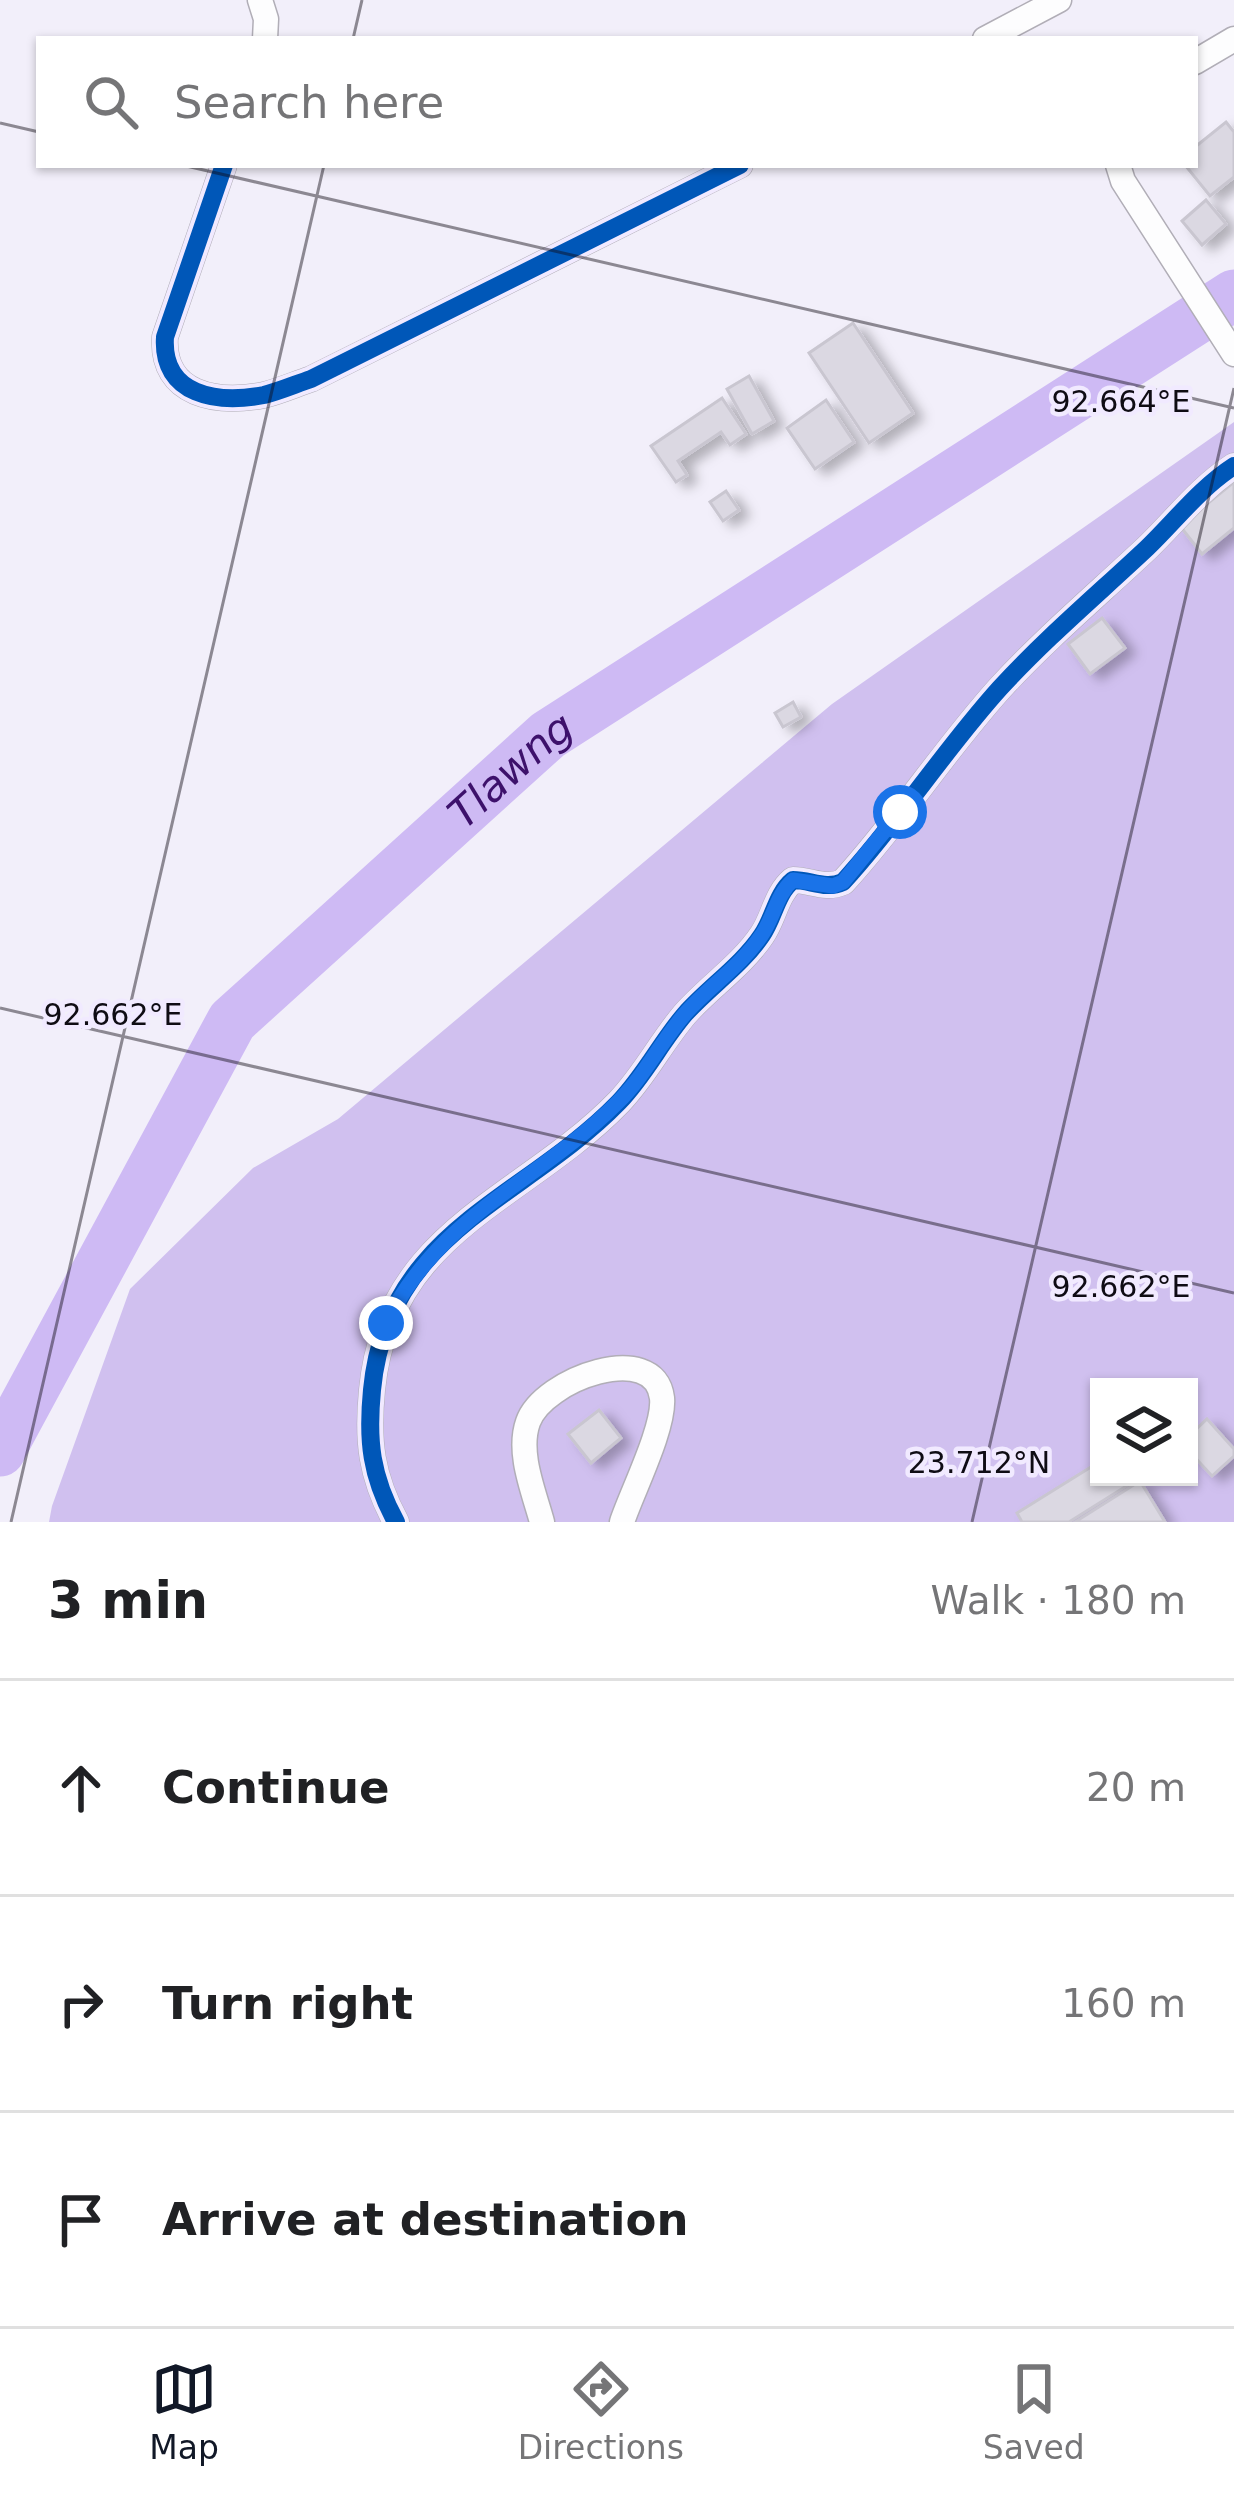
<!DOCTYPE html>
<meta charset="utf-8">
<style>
:root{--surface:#fff;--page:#f6f6f6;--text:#202124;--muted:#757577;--line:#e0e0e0;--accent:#111827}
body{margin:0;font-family:"DejaVu Sans",sans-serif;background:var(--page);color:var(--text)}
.controls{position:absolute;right:36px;bottom:36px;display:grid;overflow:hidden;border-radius:0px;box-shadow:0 3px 9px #0004}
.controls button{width:108px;height:108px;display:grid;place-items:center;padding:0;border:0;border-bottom:3px solid var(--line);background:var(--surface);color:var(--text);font:60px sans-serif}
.stop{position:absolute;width:36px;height:36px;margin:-27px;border:9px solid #1a73e8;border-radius:50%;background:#fff}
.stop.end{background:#1a73e8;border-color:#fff;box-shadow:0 3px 12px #0008}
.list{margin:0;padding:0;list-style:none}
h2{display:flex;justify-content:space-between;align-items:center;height:156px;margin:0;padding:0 48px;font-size:51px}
h2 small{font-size:39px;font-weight:400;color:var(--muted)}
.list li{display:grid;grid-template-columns:78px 1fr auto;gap:36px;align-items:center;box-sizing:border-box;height:216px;padding:0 48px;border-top:3px solid var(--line)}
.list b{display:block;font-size:45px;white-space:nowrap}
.list em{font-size:39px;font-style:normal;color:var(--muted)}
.icon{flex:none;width:66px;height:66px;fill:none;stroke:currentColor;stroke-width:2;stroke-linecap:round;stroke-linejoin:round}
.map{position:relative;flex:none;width:1234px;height:1522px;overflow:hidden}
.search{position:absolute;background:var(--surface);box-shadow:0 3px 9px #0004;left:36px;right:36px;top:36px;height:132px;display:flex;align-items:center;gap:30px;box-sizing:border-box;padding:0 42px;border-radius:0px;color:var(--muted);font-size:45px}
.sheet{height:804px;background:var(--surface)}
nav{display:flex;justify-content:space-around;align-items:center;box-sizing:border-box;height:168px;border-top:3px solid var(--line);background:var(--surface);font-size:33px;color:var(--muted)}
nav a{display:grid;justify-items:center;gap:6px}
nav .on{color:var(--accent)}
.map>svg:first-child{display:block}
</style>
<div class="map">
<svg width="1234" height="1522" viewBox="0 0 1234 1522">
<defs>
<filter id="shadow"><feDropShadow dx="10" dy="5.5" stdDeviation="6" flood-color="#0004"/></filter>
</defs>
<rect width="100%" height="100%" fill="#f2effa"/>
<path fill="#d0c0ef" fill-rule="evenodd" d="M 1234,422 L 1234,1522 L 49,1522 L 52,1506 L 130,1289 L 253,1168 L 338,1119 L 832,704 ZM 1099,1387 L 1189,1387 L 1189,1477 L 1099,1477 Z"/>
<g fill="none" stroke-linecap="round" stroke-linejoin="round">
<path stroke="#cebaf4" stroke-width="51" id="s1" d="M 0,1451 L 232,1021 L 548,735 L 1234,295"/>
</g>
<g fill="#dbd8e2" stroke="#c9c6d0" stroke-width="3" filter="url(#shadow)">
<path d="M 1226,122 L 1234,132 L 1234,177 L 1210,196 L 1185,165 L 1195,165 L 1195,147 Z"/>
<path d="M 1206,200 L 1226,224 L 1202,245 L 1182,221 Z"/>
<path d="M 853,323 L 913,413 L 869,443 L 809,353 Z"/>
<path d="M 749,376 L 774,421 L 752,434 L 727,389 Z"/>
<path d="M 722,398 L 746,434 L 730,445 L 721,432 L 678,461 L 687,475 L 676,482 L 651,446 Z"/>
<path d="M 826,400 L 854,442 L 815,469 L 787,428 Z"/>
<path d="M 1234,482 L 1234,528 L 1202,554 L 1180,526 Z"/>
<path d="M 726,491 L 739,510 L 723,521 L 710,502 Z"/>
<path d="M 1102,618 L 1125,648 L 1090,674 L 1068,644 Z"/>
<path d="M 793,702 L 801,717 L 783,727 L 775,713 Z"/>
<path d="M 599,1410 L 621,1438 L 591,1463 L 568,1434 Z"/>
<path d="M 1207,1419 L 1234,1449 L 1234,1456 L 1212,1476 L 1189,1451 L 1189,1436 Z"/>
<path d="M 1099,1462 L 1099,1477 L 1123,1477 L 1128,1485 L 1069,1522 L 1022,1522 L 1017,1513 Z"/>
<path d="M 1140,1481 L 1165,1522 L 1075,1522 Z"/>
</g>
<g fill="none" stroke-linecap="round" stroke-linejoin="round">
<defs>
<g id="street">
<path d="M 260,0 L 266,19 L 265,39"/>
<path d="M 985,39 L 1059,0"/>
<path d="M 1195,62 L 1234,39"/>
<path d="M 224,165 L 165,337 C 161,396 218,404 264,395 C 280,391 296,384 311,379 L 740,165"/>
<path d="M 1118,165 L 1123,181 L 1234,354"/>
<path d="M 396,1522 C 371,1476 367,1441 372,1390 C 387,1230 523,1201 619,1102 C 645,1075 661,1042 685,1014 C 709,987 742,965 762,935 C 774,918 776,894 793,880 C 811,880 825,890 843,882 C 899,821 944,750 1000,688 C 1046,638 1098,594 1147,548 C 1176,520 1200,488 1234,466"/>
<path d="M 542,1522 C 534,1492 517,1453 528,1422 C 543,1379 655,1339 662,1398 C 665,1427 632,1492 622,1522"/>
</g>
</defs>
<use href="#street" stroke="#b1aeb7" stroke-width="27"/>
<use href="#street" stroke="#fdfdfe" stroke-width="24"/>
<defs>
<g id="cycleway">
<path d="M 224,165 L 165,337 C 161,396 218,404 264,395 C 280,391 296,384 311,379 L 740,165"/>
<path d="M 396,1522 C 371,1476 367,1441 372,1390 C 387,1230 523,1201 619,1102 C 645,1075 661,1042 685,1014 C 709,987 742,965 762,935 C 774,918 776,894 793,880 C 811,880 825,890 843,882 C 899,821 944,750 1000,688 C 1046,638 1098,594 1147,548 C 1176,520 1200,488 1234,466"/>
</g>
</defs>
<use href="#cycleway" stroke="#f1eaff" stroke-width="26"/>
<use href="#cycleway" stroke="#0057b8" stroke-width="18"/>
</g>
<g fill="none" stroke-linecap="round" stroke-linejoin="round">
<path stroke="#1a73e8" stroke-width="15" d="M 386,1323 C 440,1214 536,1184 617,1103 C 644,1077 660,1043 684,1015 C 708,987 741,966 761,936 C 774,918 776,895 793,880 L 833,886 L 843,882 L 900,812"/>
</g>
<path fill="none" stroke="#0f0c14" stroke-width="3" stroke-opacity="0.45" d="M 353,39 L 362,0M 0,123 L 39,132M 182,165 L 1234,408M 0,1008 L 1234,1293M 11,1522 L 324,165M 972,1522 L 1234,388"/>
<g text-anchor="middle" stroke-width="9" stroke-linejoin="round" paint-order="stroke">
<g font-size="42" font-style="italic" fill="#3d116b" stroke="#f1eaff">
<text dy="15" stroke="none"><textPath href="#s1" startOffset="864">Tlawng</textPath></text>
</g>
</g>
<g font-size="30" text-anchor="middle" fill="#0f0c14" stroke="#f1eaff" stroke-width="9" stroke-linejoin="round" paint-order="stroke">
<text x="1121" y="412">92.664°E</text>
<text x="113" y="1025">92.662°E</text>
<text x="1121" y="1297">92.662°E</text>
<text x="979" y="1473">23.712°N</text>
</g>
</svg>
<div class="controls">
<button><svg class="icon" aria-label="layers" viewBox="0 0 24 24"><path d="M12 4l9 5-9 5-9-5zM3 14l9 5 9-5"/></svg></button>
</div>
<div class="stop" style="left:900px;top:812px"></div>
<div class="stop end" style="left:386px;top:1323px"></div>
<div class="search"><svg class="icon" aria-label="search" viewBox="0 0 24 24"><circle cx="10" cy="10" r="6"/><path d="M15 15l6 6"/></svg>Search here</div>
</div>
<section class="sheet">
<h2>3 min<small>Walk · 180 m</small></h2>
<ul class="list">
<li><svg class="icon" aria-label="ahead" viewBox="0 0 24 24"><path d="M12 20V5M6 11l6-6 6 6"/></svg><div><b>Continue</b></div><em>20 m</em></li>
<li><svg class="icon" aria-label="right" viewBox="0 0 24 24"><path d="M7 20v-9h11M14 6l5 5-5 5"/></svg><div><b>Turn right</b></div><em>160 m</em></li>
<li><svg class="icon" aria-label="arrive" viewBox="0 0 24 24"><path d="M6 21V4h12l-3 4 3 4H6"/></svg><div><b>Arrive at destination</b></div></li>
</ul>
</section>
<nav>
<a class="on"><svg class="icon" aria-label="map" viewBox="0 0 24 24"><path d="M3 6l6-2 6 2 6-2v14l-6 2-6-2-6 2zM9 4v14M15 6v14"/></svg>Map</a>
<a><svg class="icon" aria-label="directions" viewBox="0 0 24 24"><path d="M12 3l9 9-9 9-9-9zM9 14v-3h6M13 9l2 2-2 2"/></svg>Directions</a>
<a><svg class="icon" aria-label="saved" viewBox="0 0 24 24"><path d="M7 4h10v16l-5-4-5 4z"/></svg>Saved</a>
</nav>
